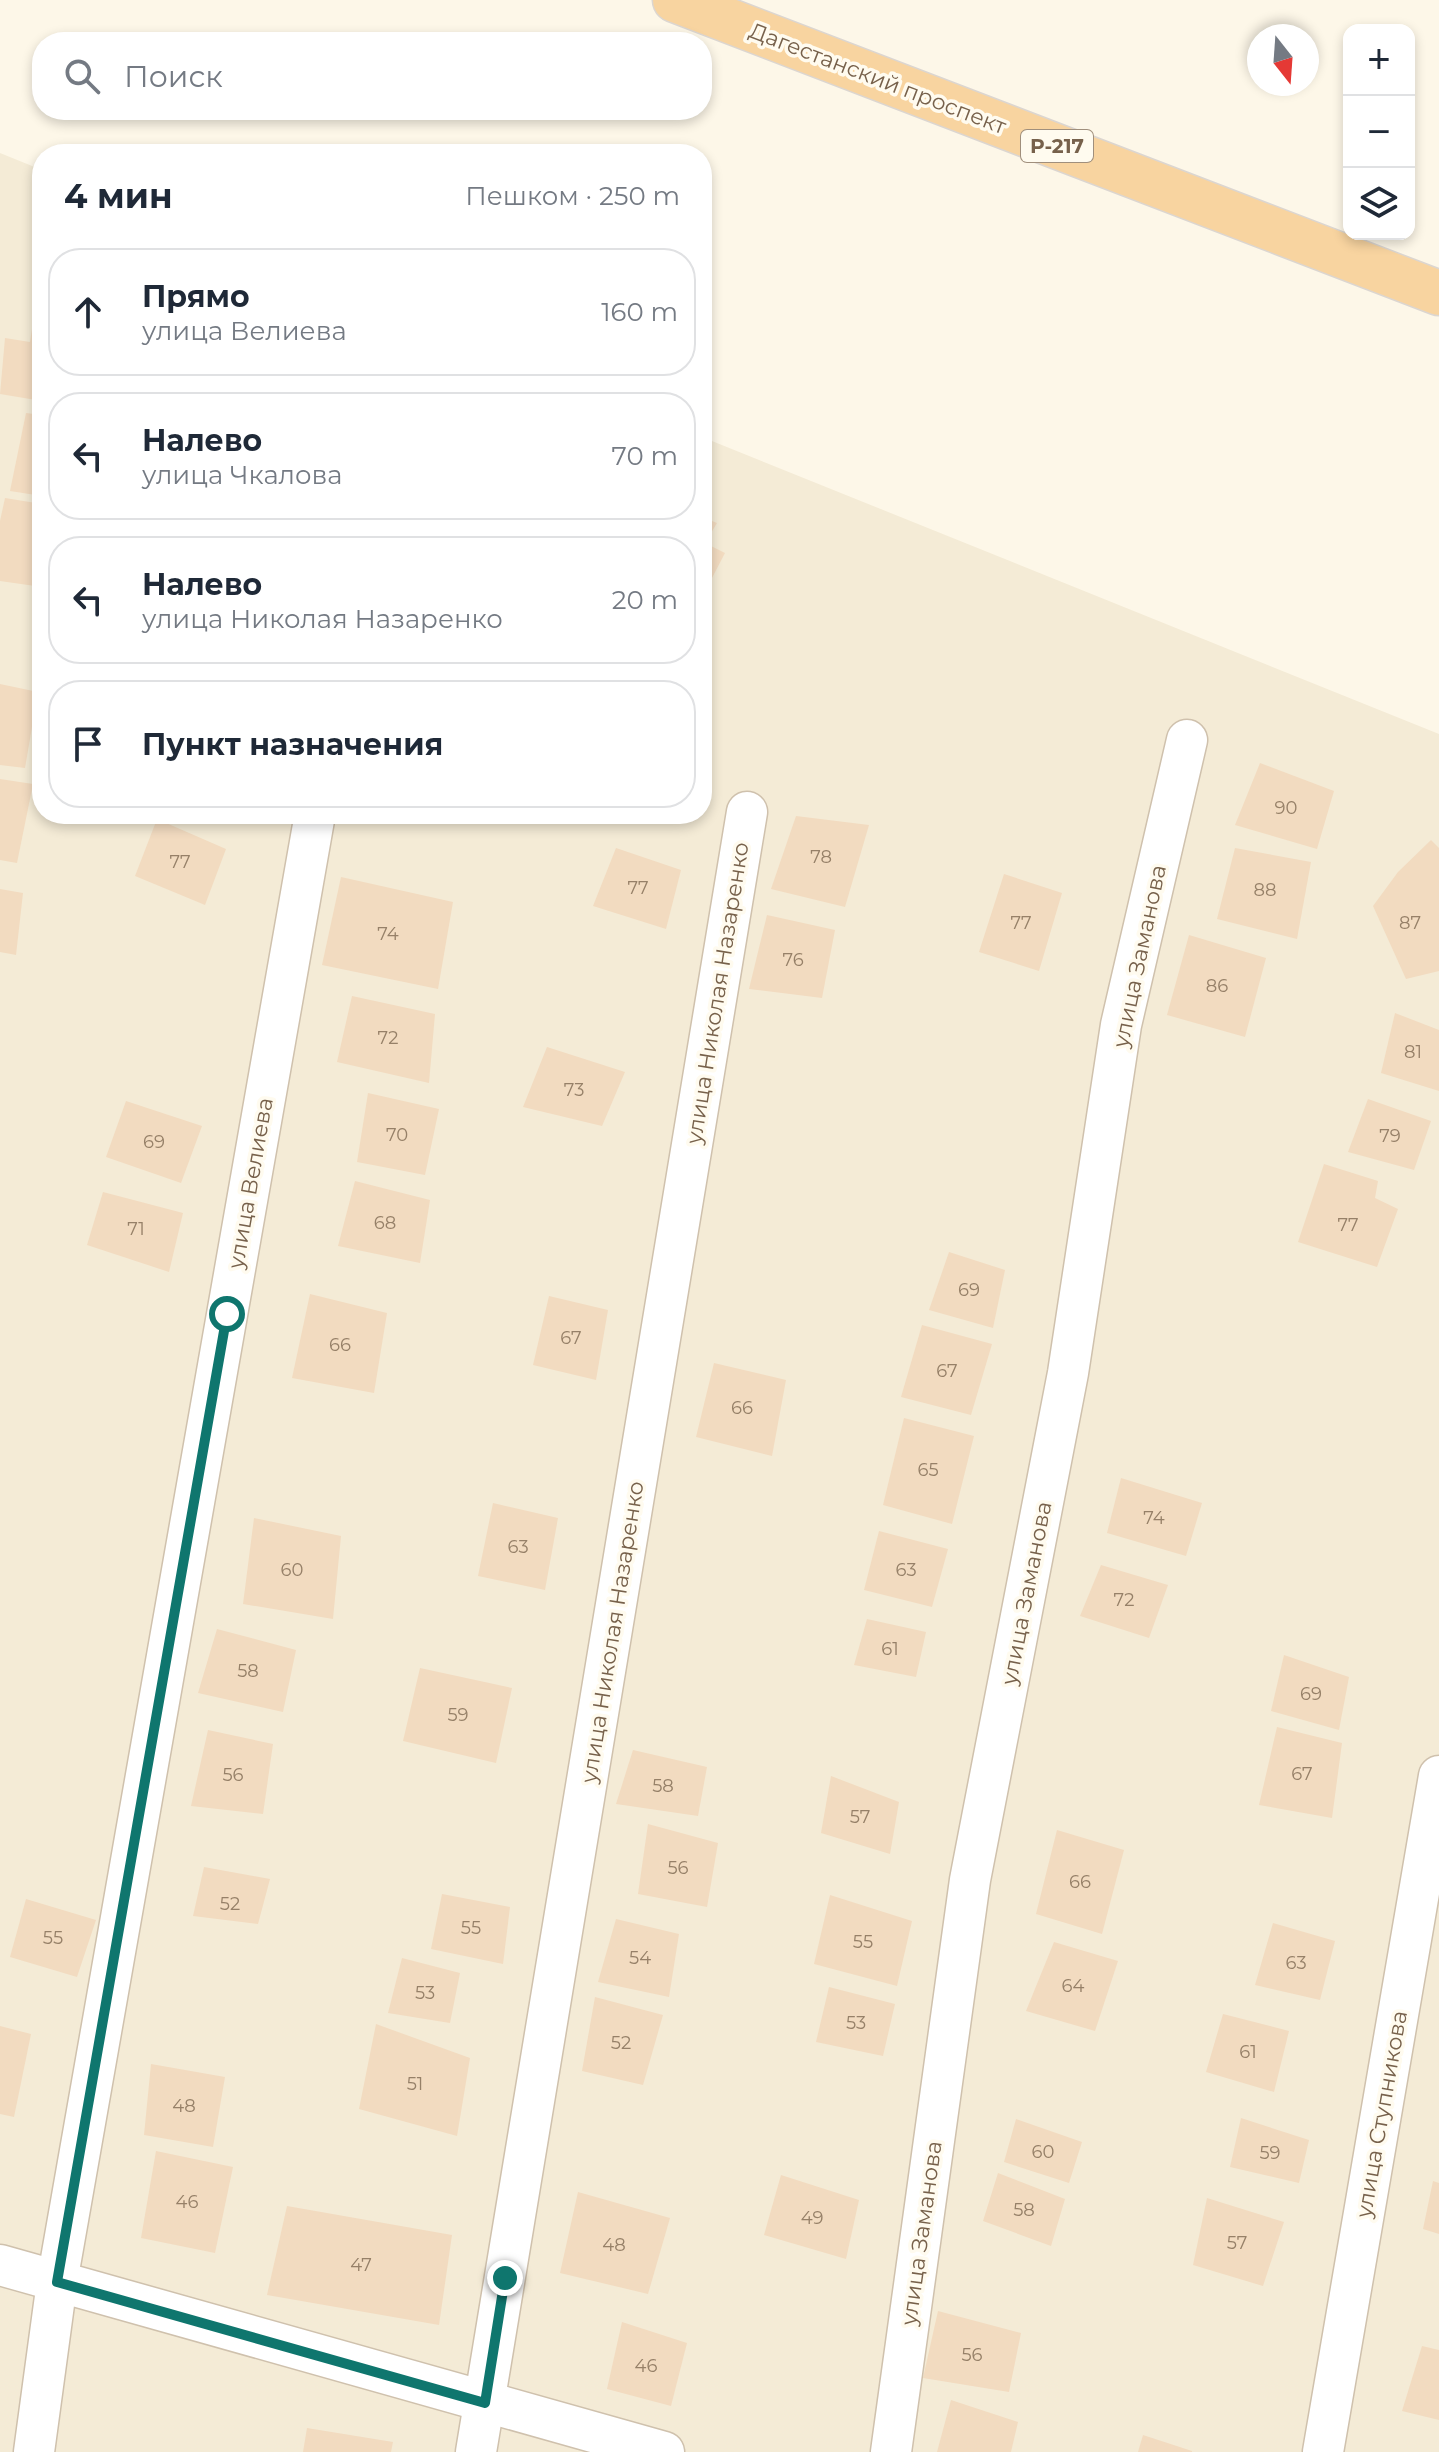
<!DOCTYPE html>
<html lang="ru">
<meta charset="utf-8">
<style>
:root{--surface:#fff;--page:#f2f2f3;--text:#1f2937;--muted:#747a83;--line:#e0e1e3}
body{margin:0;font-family:Montserrat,sans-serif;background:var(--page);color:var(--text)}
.controls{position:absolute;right:24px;top:24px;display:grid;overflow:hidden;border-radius:16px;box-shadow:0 4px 12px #0003}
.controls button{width:72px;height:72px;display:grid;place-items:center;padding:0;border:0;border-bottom:2px solid var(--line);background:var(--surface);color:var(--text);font:40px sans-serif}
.compass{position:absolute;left:1247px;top:24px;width:72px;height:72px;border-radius:50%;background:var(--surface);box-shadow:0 4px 12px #0003;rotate:163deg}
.stop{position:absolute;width:24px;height:24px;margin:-18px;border:6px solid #0f766e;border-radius:50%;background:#fff}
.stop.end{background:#0f766e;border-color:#fff;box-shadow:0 2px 8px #0008}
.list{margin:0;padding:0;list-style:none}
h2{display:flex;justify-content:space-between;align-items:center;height:104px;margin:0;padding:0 32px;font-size:34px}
h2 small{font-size:26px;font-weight:400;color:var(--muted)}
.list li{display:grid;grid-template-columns:52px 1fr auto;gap:24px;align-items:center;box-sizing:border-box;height:128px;margin:0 16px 16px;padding:0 16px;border:2px solid var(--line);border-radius:32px}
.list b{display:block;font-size:30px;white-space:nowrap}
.list p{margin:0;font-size:26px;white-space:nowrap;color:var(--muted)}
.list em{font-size:26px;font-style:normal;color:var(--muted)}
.icon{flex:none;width:44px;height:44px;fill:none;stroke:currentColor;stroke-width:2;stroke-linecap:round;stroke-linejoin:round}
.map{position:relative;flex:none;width:1439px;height:2452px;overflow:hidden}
.search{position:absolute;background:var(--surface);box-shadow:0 4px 12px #0003;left:32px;top:32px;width:680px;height:88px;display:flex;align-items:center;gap:20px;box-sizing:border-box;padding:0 28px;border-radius:32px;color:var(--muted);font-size:30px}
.panel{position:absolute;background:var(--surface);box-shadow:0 4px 12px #0003;left:32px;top:144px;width:680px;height:680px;border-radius:32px}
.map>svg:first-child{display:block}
</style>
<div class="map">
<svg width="1439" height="2452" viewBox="0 0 1439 2452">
<rect width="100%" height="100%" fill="#fdf7e8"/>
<path fill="#f4ebd6" d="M 0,153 L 42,170 L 42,814 L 702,814 L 702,437 L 1439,734 L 1439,2452 L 0,2452 Z"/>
<g fill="#f2dbc0">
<path d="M 35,309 L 42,311 L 42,401 L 0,394 L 5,338 L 30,342 Z"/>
<path d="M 26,413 L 42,415 L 42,496 L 10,491 Z"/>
<path d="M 5,498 L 42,504 L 42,587 L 0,581 L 0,521 Z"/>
<path d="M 702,517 L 717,523 L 705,543 L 725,553 L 712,578 L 702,574 Z"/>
<path d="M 0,684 L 38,692 L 25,768 L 0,765 Z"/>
<path d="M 1260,763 L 1334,791 L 1317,849 L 1235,825 Z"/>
<path d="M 0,779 L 33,784 L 17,863 L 0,860 Z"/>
<path d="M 796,816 L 869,825 L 845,907 L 771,889 Z"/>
<path d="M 157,819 L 226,849 L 205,905 L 135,876 Z"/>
<path d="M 1431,840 L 1439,848 L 1439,971 L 1406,979 L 1373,906 L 1398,872 Z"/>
<path d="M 616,848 L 681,870 L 666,929 L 593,906 Z"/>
<path d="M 1235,848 L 1311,862 L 1297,939 L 1217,919 Z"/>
<path d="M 1004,874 L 1062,893 L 1039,971 L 979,952 Z"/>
<path d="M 341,877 L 453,902 L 438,989 L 322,965 Z"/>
<path d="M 0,889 L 23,893 L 16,955 L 0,952 Z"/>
<path d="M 767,915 L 835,930 L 822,998 L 749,989 Z"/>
<path d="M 1189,935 L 1266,958 L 1245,1037 L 1167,1015 Z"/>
<path d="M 352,996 L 435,1014 L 429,1083 L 337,1062 Z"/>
<path d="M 1395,1013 L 1439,1030 L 1439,1091 L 1381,1073 Z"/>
<path d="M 547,1047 L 625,1072 L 602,1126 L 523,1107 Z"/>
<path d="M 368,1093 L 439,1109 L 425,1175 L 357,1162 Z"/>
<path d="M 1368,1099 L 1431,1121 L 1414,1170 L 1348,1152 Z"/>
<path d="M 126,1101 L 202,1126 L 181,1183 L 106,1157 Z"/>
<path d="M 1324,1164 L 1378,1181 L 1375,1198 L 1398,1209 L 1377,1267 L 1298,1242 Z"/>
<path d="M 355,1181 L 430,1200 L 420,1263 L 338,1246 Z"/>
<path d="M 103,1192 L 183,1213 L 169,1272 L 87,1245 Z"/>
<path d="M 949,1252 L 1005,1270 L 993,1328 L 929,1310 Z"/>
<path d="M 310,1294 L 387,1313 L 374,1393 L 292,1378 Z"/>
<path d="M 549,1296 L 608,1310 L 596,1380 L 533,1365 Z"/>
<path d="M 922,1325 L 992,1344 L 971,1415 L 901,1397 Z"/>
<path d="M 714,1363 L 786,1380 L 772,1456 L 696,1437 Z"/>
<path d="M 904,1418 L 974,1436 L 952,1524 L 883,1505 Z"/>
<path d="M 1121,1478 L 1202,1503 L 1186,1556 L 1107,1533 Z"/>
<path d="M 493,1503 L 558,1518 L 545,1590 L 478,1576 Z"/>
<path d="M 254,1518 L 341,1536 L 333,1619 L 243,1604 Z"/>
<path d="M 879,1531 L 948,1549 L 932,1607 L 864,1590 Z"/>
<path d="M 1101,1565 L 1168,1585 L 1149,1638 L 1080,1616 Z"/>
<path d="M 867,1619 L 926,1632 L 916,1677 L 854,1665 Z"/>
<path d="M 217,1629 L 296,1650 L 283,1712 L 198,1693 Z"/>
<path d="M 1284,1655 L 1349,1677 L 1339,1730 L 1271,1711 Z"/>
<path d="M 420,1668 L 512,1688 L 496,1763 L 403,1741 Z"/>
<path d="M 1277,1727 L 1342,1743 L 1332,1818 L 1259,1805 Z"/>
<path d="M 208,1730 L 273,1744 L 263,1814 L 191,1806 Z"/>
<path d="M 633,1750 L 707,1767 L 698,1816 L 616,1804 Z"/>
<path d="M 831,1776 L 899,1802 L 890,1854 L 821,1833 Z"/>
<path d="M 648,1824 L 718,1843 L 707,1907 L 638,1894 Z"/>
<path d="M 1057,1830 L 1124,1850 L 1102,1934 L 1036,1914 Z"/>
<path d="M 204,1867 L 270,1879 L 258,1924 L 193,1916 Z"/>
<path d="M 442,1894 L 510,1907 L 503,1964 L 431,1949 Z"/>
<path d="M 830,1895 L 912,1921 L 897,1986 L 814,1964 Z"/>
<path d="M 26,1899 L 96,1920 L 77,1977 L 10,1957 Z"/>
<path d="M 616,1919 L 679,1934 L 669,1997 L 598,1982 Z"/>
<path d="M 1273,1923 L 1335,1941 L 1320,2000 L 1255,1985 Z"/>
<path d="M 1054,1942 L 1118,1961 L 1095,2031 L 1026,2011 Z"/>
<path d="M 402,1958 L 460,1973 L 450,2023 L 388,2013 Z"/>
<path d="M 829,1987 L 895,2004 L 883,2056 L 816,2042 Z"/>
<path d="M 595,1997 L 663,2015 L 643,2085 L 582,2071 Z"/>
<path d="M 1223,2014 L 1289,2031 L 1274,2092 L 1206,2072 Z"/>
<path d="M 376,2024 L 470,2058 L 457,2136 L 359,2109 Z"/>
<path d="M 0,2026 L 31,2034 L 14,2117 L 0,2114 Z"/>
<path d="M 151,2064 L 225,2077 L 213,2147 L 144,2135 Z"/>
<path d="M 1241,2118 L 1309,2140 L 1299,2183 L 1230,2167 Z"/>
<path d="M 1016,2119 L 1082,2142 L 1069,2183 L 1004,2162 Z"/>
<path d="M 156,2151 L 233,2167 L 215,2253 L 141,2238 Z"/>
<path d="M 998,2173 L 1065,2199 L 1051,2246 L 983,2221 Z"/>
<path d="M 781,2175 L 859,2200 L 846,2259 L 764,2235 Z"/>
<path d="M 1433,2181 L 1439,2183 L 1439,2234 L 1423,2229 Z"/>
<path d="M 578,2192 L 670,2218 L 648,2294 L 560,2273 Z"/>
<path d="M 1207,2198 L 1284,2222 L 1263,2286 L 1193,2265 Z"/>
<path d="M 287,2206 L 452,2235 L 439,2325 L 267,2295 Z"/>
<path d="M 938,2311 L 1021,2333 L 1009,2392 L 923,2378 Z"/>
<path d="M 622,2322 L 687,2343 L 671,2406 L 607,2389 Z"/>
<path d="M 1422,2346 L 1439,2350 L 1439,2420 L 1402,2411 Z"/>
<path d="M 951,2400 L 1018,2422 L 1011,2452 L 937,2452 Z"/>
<path d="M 307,2428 L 393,2442 L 391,2452 L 303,2452 Z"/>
<path d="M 1143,2435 L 1192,2451 L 1192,2452 L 1138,2452 Z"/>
</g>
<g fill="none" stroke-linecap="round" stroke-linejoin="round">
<defs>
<g id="minor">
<path d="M 0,2265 L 664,2452"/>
<path d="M 34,2452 L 57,2282 L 315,814"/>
<path d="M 476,2452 L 747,812"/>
<path d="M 891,2452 L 970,1880 L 1068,1373 L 1121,1025 L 1187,740"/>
<path d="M 1323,2452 L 1439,1776"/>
</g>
<path id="trunk" d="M 675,0 L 1439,293"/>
</defs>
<use href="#minor" stroke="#cfc1ad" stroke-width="43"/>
<use href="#trunk" stroke="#dcd6d0" stroke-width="47"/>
<use href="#minor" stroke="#fff" stroke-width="40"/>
<use href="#trunk" stroke="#f8d4a0" stroke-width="44"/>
</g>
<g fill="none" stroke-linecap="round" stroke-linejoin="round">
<path stroke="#0f766e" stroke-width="10" d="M 227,1314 L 57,2282 L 485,2403 L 505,2278"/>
</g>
<g text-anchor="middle" stroke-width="7" stroke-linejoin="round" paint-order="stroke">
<g font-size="18" fill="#968068">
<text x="1286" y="814">90</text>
<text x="821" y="863">78</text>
<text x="180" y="868">77</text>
<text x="638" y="894">77</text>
<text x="1265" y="896">88</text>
<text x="1021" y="929">77</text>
<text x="1410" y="929">87</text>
<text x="388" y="940">74</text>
<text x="793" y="966">76</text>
<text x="1217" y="992">86</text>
<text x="388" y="1044">72</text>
<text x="1413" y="1058">81</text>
<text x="574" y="1096">73</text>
<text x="397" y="1141">70</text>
<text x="1390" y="1142">79</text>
<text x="154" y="1148">69</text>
<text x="385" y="1229">68</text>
<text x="1348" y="1231">77</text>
<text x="136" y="1235">71</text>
<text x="969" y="1296">69</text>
<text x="571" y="1344">67</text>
<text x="340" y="1351">66</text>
<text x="947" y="1377">67</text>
<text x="742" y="1414">66</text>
<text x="928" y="1476">65</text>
<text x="1154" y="1524">74</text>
<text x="518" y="1553">63</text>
<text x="292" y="1576">60</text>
<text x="906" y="1576">63</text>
<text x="1124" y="1606">72</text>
<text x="890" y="1655">61</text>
<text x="248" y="1677">58</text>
<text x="1311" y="1700">69</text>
<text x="458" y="1721">59</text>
<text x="1302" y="1780">67</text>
<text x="233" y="1781">56</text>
<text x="663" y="1792">58</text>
<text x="860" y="1823">57</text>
<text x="678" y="1874">56</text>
<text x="1080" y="1888">66</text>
<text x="230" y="1910">52</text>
<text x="471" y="1934">55</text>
<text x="53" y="1944">55</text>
<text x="863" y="1948">55</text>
<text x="640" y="1964">54</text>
<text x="1296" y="1969">63</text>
<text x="1073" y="1992">64</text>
<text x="425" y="1999">53</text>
<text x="856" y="2029">53</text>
<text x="621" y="2049">52</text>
<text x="1248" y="2058">61</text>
<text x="415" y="2090">51</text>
<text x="184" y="2112">48</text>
<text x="1043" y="2158">60</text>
<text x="1270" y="2159">59</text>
<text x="187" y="2208">46</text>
<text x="1024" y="2216">58</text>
<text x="812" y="2224">49</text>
<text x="1237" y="2249">57</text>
<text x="614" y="2251">48</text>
<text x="361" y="2271">47</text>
<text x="972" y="2361">56</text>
<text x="646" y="2372">46</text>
</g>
<rect fill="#fffbef" stroke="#a08f7c" stroke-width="2" x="1021" y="130" width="72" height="32" rx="6"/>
<g font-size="20" font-weight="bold" fill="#77614b">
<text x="1057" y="153">Р-217</text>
</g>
<g font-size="22" fill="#77614b" stroke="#fffbef">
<text transform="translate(878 78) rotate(21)" y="8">Дагестанский проспект</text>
<text transform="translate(1139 956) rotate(-78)" y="8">улица Заманова</text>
<text transform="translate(717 993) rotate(-81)" y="8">улица Николая Назаренко</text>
<text transform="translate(250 1183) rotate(-80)" y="8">улица Велиева</text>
<text transform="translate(1026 1593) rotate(-79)" y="8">улица Заманова</text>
<text transform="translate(612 1632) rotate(-81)" y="8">улица Николая Назаренко</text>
<text transform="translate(1381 2114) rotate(-80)" y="8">улица Ступникова</text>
<text transform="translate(921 2233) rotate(-82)" y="8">улица Заманова</text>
</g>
</g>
</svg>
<div class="controls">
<button>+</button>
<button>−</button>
<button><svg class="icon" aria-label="layers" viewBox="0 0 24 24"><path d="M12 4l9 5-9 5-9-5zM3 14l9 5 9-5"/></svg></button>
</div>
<svg class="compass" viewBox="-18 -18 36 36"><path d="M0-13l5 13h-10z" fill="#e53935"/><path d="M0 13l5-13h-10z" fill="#747a83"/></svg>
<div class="stop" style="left:227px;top:1314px"></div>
<div class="stop end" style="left:505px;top:2278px"></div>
<div class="search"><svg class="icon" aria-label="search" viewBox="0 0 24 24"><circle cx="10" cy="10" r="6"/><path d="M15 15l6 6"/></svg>Поиск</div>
<section class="panel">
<h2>4 мин<small>Пешком · 250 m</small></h2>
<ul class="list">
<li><svg class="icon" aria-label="ahead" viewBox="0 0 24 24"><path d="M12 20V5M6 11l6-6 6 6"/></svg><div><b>Прямо</b><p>улица Велиева</p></div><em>160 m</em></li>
<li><svg class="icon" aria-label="left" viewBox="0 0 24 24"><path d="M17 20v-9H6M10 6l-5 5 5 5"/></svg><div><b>Налево</b><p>улица Чкалова</p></div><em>70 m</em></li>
<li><svg class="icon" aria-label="left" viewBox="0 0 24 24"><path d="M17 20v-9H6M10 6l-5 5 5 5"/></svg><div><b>Налево</b><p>улица Николая Назаренко</p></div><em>20 m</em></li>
<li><svg class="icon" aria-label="arrive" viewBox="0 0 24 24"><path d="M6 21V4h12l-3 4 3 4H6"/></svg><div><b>Пункт назначения</b></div></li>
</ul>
</section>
</div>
